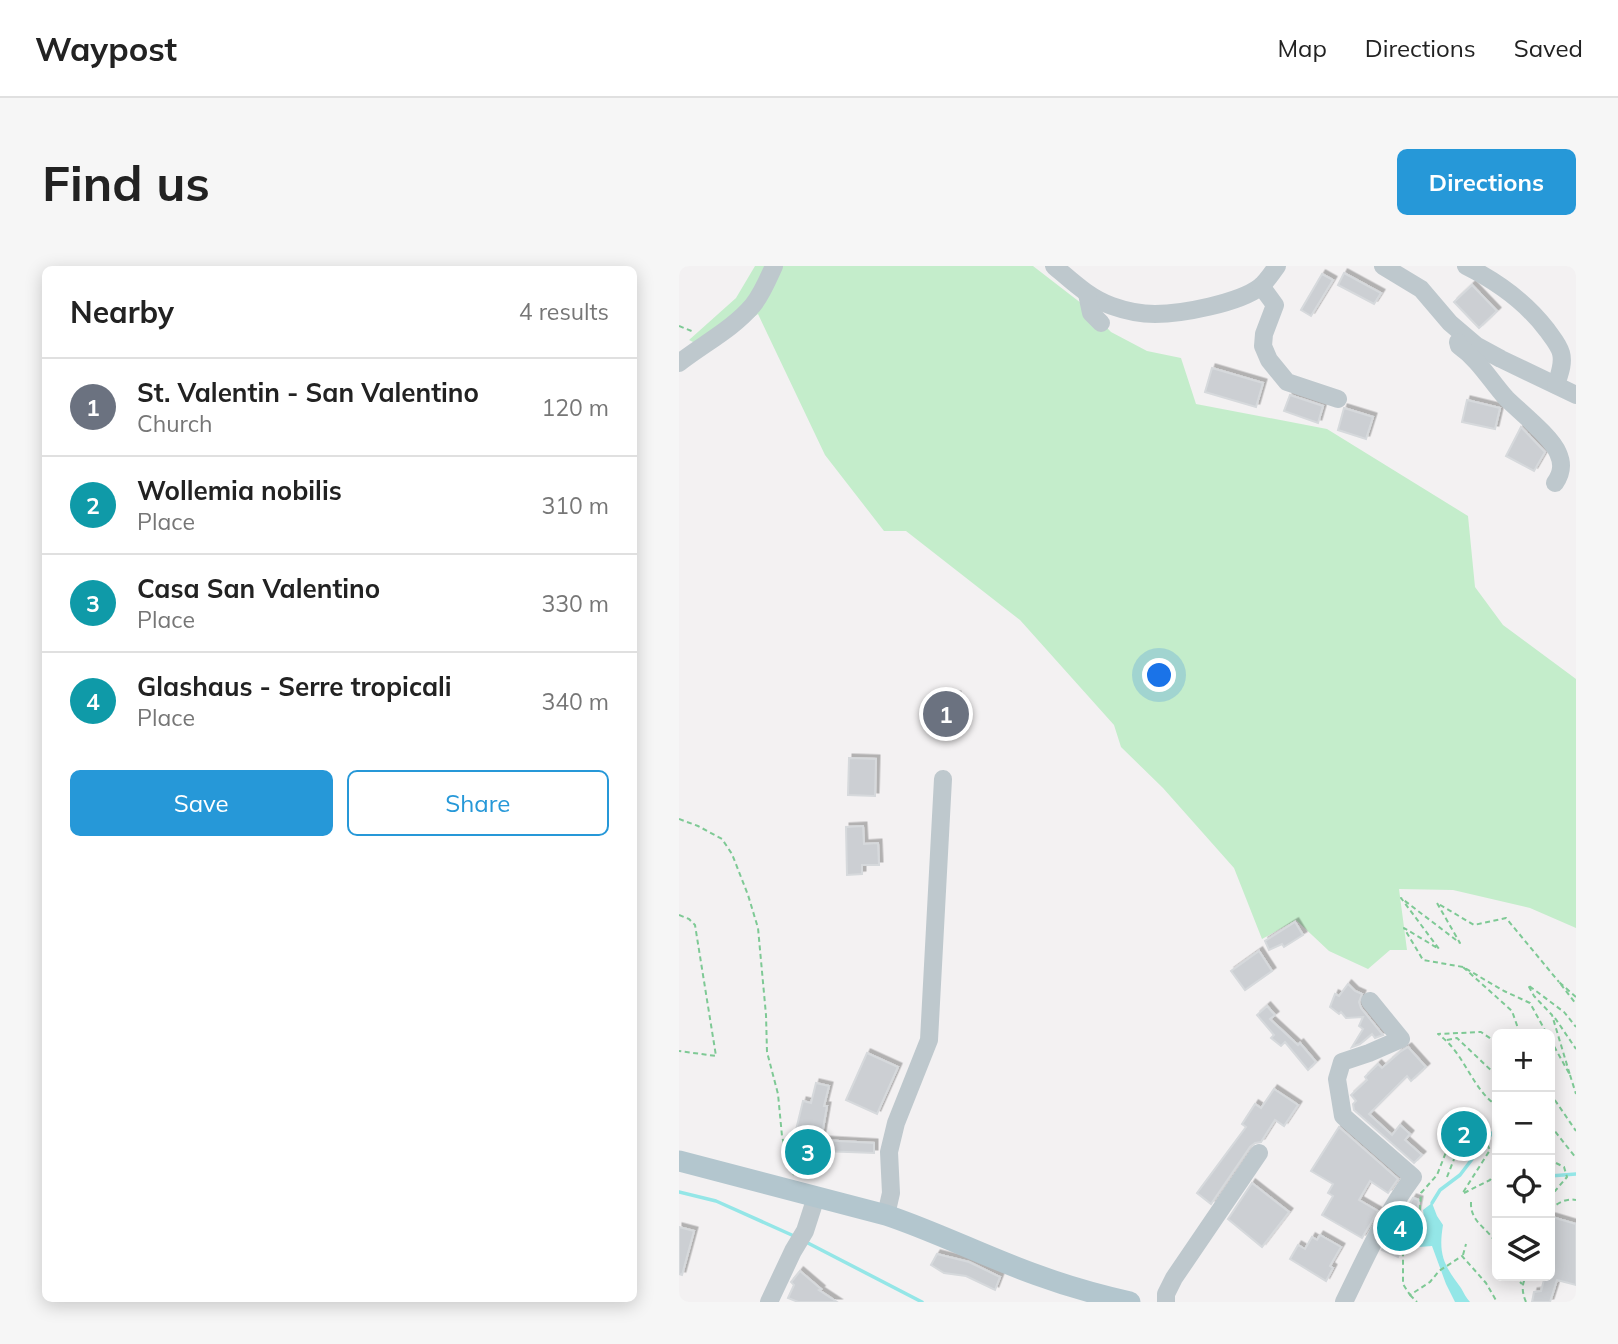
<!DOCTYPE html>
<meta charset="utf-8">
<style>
:root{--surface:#fff;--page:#f6f6f6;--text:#222;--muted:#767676;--line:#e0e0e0;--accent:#2698d8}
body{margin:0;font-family:Mulish,sans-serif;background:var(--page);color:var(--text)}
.controls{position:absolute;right:21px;bottom:21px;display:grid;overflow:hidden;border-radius:10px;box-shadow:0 4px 18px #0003}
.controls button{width:63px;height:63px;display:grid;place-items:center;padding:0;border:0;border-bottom:2px solid var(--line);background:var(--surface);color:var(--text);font:35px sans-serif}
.you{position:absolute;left:481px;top:410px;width:24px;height:24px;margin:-18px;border:5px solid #fff;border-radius:50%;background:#1a73e8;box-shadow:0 0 0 10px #1a73e833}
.badge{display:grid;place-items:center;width:46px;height:46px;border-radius:50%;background:var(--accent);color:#fff;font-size:23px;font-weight:700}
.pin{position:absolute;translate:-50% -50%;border:4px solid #fff;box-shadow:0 2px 7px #0006}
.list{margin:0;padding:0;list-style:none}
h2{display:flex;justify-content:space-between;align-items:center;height:91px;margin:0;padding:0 28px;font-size:30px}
h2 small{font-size:23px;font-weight:400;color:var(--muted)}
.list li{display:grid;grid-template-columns:46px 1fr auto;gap:21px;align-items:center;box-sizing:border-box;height:98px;padding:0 28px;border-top:2px solid var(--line)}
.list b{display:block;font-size:26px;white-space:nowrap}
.list p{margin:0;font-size:23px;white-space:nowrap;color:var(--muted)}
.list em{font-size:23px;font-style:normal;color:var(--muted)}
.actions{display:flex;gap:14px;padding:21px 28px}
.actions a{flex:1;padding:16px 0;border:2px solid var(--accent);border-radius:10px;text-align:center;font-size:24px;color:var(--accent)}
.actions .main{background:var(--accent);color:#fff}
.icon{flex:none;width:38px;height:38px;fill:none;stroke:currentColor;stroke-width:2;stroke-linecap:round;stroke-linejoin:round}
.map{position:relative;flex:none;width:897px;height:1036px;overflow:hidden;border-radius:10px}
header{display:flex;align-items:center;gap:42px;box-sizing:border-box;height:98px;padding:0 35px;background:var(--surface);border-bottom:2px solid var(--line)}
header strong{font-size:33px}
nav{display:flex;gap:38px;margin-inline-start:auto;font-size:24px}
.intro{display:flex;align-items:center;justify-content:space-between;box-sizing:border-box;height:168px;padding:0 42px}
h1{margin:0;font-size:49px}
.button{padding:18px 32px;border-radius:10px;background:var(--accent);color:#fff;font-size:24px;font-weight:700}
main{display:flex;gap:42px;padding:0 42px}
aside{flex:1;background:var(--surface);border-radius:10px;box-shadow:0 4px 18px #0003}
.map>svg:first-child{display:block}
</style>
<header>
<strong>Waypost</strong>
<nav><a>Map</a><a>Directions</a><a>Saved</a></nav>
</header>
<div class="intro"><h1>Find us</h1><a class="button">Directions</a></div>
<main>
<aside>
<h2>Nearby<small>4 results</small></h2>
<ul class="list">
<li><span class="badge" style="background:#6b7280">1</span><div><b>St. Valentin - San Valentino</b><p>Church</p></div><em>120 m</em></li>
<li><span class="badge" style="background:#0f9aa8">2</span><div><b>Wollemia nobilis</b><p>Place</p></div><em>310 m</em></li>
<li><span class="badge" style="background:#0f9aa8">3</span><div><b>Casa San Valentino</b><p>Place</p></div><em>330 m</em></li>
<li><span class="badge" style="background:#0f9aa8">4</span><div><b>Glashaus - Serre tropicali</b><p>Place</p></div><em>340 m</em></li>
</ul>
<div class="actions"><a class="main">Save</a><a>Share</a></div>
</aside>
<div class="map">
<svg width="897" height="1036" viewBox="0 0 897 1036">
<defs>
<filter id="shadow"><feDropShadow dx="3.5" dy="-3.5" stdDeviation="0" flood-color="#0004"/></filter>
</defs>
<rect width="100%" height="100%" fill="#f3f1f2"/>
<path fill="#c4edcb" d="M 76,0 L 354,0 L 411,44 L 432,66 L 468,85 L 502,92 L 517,138 L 648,163 L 789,250 L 796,321 L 824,359 L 897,413 L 897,662 L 851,642 L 774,624 L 720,623 L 728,684 L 711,684 L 689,703 L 650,685 L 617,654 L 583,673 L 555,602 L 484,522 L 442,481 L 435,459 L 341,354 L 227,265 L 205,265 L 146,189 L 79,48 L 30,84 L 10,74 L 57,32 Z"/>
<path fill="#94e6e7" d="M 753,937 L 758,950 L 764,959 C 759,989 765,999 782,1022 C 785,1027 787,1032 791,1036 L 776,1036 L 767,1018 L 753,980 L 740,981 L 737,966 L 746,959 L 744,944 Z"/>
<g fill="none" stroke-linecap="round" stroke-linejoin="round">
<g stroke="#94e6e7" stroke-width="3.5">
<path d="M 871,910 L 897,908"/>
<path d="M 0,926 L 37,935 L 115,970"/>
<path d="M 753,937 L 761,924 L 781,909 L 813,867 L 818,867"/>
<path d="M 125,975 L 243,1036"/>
</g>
</g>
<g fill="#cccfd3" stroke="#d6d9dc" stroke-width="2" filter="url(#shadow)">
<path d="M 665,7 L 702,27 L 695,38 L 659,19 Z"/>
<path d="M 643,8 L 654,14 L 632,50 L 622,44 Z"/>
<path d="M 793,19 L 818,45 L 800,62 L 775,36 Z"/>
<path d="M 533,102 L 584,117 L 577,141 L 526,126 Z"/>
<path d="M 611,129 L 644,140 L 639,157 L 605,145 Z"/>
<path d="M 788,134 L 821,142 L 816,163 L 783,156 Z"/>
<path d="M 665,142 L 694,151 L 687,173 L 659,164 Z"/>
<path d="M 842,161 L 866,186 L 855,205 L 827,190 Z"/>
<rect x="256" y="429" width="22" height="38"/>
<path d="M 170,492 L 197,493 L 196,530 L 169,529 Z"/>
<path d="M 184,560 L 185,578 L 199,577 L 200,599 L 183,599 L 183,608 L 168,609 L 167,561 Z"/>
<path d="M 616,656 L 624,669 L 605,681 L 603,678 L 590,684 L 586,675 Z"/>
<path d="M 580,685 L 593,705 L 566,724 L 552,705 Z"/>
<path d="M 669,718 L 676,725 L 683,728 L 680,736 L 682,742 L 704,769 L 696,772 L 693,768 L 681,778 L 673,781 L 684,763 L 680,760 L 684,751 L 667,752 L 662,746 L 660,748 L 651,741 L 656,728 L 660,730 Z"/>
<path d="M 588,740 L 596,749 L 591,753 L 619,779 L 621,777 L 637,796 L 629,804 L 606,776 L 602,780 L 592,772 L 595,769 L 578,749 Z"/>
<path d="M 729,781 L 747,801 L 732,815 L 728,810 L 690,848 L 713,869 L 721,859 L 731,868 L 726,874 L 743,889 L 735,897 L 675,844 L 674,838 L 677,835 L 672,829 L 688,814 L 686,811 L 699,798 L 703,802 L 721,786 Z"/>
<path d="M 188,787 L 219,801 L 198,848 L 167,834 Z"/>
<path d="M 137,817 L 150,820 L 145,840 L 148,840 L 142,874 L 195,877 L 195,887 L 142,885 L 141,901 L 139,901 L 139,908 L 125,908 L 125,900 L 117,900 L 116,868 L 124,835 L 132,837 Z"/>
<path d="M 595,823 L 619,839 L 605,860 L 596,854 L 582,876 L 576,877 L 571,881 L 532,938 L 518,927 L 567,861 L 563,858 L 576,838 L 582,842 Z"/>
<path d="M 660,861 L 719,913 L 709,927 L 691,915 L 680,934 L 699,945 L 683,972 L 643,949 L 654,930 L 649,927 L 654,918 L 632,905 Z"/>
<path d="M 573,917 L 610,946 L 583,981 L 549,953 Z"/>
<path d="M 734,932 L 740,934 L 736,955 L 732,959 L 728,966 L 719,991 L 703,984 Z"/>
<path d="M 873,951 L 897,958 L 897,1019 L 878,1014 L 871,1036 L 853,1036 L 855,1026 L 862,1025 L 866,1010 L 871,1012 L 871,980 L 873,972 L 871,971 L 871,960 Z"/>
<path d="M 0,961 L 15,965 L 3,1009 L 0,1008 Z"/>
<path d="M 641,969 L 662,981 L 651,1000 L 654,1002 L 647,1015 L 611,993 L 619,979 L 626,983 L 633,971 L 638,974 Z"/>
<path d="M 258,988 L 290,996 L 321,1011 L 316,1024 L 287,1010 L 265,1007 L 252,999 Z"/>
<path d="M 121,1005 L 142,1023 L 140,1024 L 158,1036 L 119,1036 L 109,1032 L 115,1019 L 112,1016 Z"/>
</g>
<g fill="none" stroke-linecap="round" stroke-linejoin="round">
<g stroke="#7ec995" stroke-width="2" stroke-dasharray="5 3.5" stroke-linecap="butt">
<path d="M 0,60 L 15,66"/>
<path d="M 0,553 L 19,560 L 43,573 L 53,588 L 69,629 L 79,662 L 87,749 L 88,786 L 99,828 L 103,870 L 110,899 L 115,909"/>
<path d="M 0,649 L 10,653 L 16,659 L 37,790 L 0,785"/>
<path d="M 784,701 L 744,694 L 725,662 L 760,683 L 722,632 L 781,677 L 758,637 L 795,659 L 827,652 L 880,716"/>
<path d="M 897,731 L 880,716 L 897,738"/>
<path d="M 876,752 L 897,783"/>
<path d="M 841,768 L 833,745 L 784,701 L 825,725 L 851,737 L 868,768"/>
<path d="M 871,773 L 891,809 L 873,749 L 855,730 L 849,719 L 885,746 L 897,761"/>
<path d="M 768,774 L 778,772 L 818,810"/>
<path d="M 818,777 L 802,766 L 759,768 C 786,787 792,822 818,840"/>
<path d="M 891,809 L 897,828"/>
<path d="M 871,827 L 897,865"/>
<path d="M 871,859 L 897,892"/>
<path d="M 779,883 L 769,881 L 758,909 L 742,927 L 740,955 L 732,962 L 724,986 L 724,1018 L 731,1029 L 751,1016 L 760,1005 L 783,990 L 807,1017 L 818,1036"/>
<path d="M 871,891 L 877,897 L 885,901 L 888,911 L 876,925 L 871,925"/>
<path d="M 768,911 L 779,883 L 795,870 L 805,872 L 811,884 L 783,928"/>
<path d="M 785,927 L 811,914 L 818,904"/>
<path d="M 792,936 C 791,958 811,962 818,980"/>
<path d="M 871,944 C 878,937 887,932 897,934"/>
<path d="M 784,989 L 787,978"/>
<path d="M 835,1010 L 843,1018"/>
<path d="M 731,1029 L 738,1036"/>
<path d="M 847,1036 C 843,1027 842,1017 848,1010"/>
</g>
<g stroke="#bec8cd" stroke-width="18">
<path d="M 375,0 C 393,15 410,32 433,40 C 447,45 462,48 476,48 C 503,48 560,37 581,21 C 588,15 593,7 598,0"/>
<path d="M 704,0 L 742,23 L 771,57 L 798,80 L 822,93 L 897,129"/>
<path d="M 787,0 C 819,16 846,35 868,64 C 873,71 880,79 882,87 C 885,98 880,109 877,119"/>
<path d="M 582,20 L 596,39 L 585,68 L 584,80 L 590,94 L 608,116 L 659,133"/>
<path d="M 408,28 L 412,47 L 422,57"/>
<path d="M 779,76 L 780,80 C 800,94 811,114 827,132 C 841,146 873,171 879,187 C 884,198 883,207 876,217"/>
<path d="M 0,97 C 24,78 54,63 74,39 C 83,28 89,13 95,0"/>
<path d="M 207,949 L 212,927 L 210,886 L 217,857 L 250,774 L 264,513"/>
<path d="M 90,1036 L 114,985 L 126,965 L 137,931"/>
<path d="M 487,1036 L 487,1028 L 495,1012 L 580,887"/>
<path d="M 665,1036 C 686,993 705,950 734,911 L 664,850 L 658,813 L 663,796 L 690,787 L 722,773 L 691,735"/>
</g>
<path stroke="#b3c6ce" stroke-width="21" d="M 0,895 L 207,949 C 258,966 307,991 358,1009 C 388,1020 420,1029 451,1036"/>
</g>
</svg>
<div class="controls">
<button>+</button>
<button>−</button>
<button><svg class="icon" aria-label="locate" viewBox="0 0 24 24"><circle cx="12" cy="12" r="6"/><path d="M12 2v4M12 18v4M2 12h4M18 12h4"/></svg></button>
<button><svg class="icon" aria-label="layers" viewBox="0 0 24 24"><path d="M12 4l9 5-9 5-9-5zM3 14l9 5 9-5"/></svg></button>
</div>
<div class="you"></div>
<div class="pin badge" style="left:267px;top:448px;background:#6b7280">1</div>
<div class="pin badge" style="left:785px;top:868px;background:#0f9aa8">2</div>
<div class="pin badge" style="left:129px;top:886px;background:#0f9aa8">3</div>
<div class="pin badge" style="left:721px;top:962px;background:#0f9aa8">4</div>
</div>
</main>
